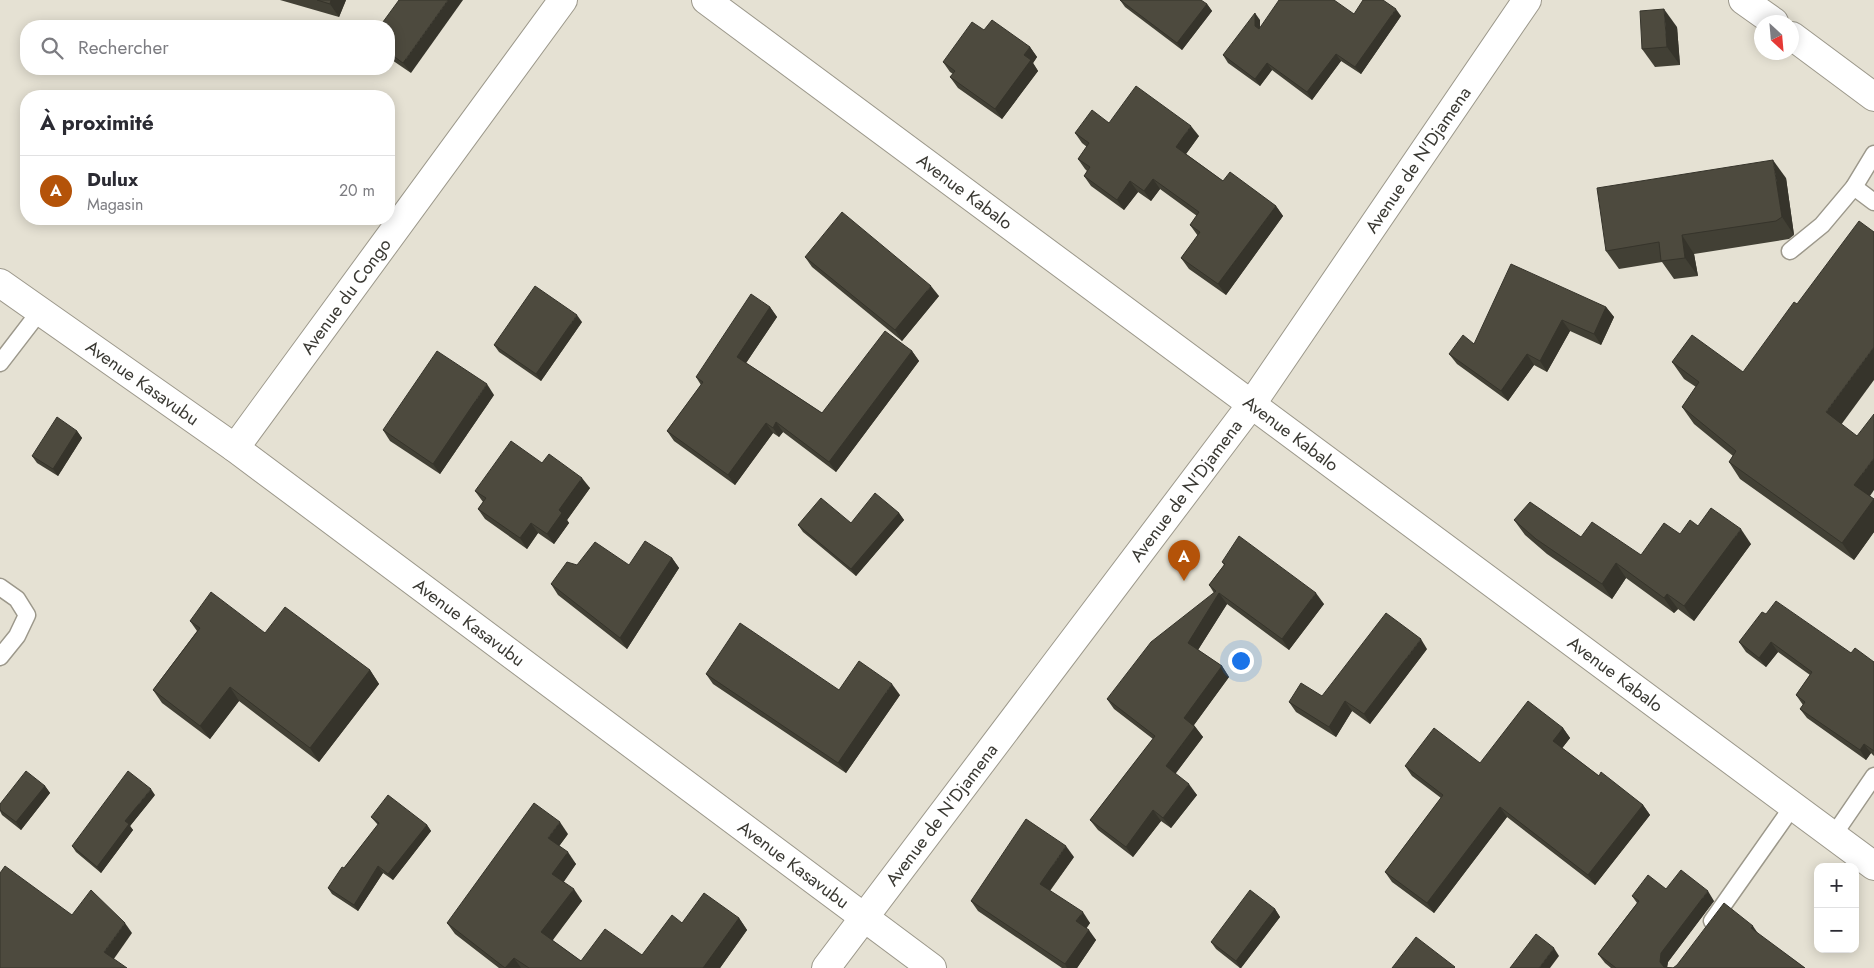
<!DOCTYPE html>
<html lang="fr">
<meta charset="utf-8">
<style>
:root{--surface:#fff;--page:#f7f7f7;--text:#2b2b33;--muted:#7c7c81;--line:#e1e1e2;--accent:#b45309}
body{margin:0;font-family:Jost,sans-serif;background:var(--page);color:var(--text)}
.controls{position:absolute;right:15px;bottom:15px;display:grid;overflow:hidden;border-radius:10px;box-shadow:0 2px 12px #0003}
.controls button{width:45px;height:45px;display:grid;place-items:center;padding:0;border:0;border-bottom:1px solid var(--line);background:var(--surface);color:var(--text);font:25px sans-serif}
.compass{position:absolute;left:1754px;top:15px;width:45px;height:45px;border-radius:50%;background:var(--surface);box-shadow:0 2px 12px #0003;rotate:154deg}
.you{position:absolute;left:1240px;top:660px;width:18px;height:18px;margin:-12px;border:4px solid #fff;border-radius:50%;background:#1a73e8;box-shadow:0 0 0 8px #1a73e833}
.badge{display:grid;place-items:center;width:32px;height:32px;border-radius:50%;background:var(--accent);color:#fff;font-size:16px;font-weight:700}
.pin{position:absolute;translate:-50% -41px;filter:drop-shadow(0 1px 2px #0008)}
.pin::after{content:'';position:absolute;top:26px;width:18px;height:15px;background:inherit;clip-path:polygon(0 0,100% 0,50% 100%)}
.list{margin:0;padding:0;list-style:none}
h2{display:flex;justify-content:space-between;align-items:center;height:65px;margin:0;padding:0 20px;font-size:21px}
h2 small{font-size:16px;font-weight:400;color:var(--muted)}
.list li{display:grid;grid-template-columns:32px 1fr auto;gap:15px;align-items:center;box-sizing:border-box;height:70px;padding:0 20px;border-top:1px solid var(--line)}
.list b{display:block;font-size:19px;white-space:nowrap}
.list p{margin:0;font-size:16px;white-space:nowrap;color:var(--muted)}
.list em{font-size:16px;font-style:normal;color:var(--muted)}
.icon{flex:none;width:28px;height:28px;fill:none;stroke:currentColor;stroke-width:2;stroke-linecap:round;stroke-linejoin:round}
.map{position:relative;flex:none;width:1874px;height:968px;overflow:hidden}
.search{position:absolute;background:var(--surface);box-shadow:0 2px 12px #0003;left:20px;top:20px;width:375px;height:55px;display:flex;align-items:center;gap:12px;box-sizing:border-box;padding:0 18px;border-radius:20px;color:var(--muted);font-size:19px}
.panel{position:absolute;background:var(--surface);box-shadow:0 2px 12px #0003;left:20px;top:90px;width:375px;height:135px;border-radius:20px}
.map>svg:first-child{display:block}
</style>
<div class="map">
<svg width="1874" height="968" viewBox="0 0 1874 968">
<rect width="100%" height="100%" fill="#e5e1d3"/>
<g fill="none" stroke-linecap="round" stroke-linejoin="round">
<defs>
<g id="lane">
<path d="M 1854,187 L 1874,202"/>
<path d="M 1790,251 L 1822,225 L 1854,187 L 1874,154"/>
<path d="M 0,363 L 40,311"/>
<path d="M 0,587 L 17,599 L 27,615 L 17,636 L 0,657"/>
<path d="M 1833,836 L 1874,776"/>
<path d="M 1712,921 L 1793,806"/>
</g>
<g id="street">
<path d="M 1743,0 L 1774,22"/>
<path d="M 1792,36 L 1874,97"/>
<path id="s1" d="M 826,968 L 1251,405 L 1527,0"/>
</g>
<g id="secondary">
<path id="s2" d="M 706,0 L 1874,866"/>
<path id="s3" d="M 0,283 L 235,448 L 932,968"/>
<path id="s4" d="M 235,448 L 563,0"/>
</g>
</defs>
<use href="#lane" stroke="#9c988b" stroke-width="19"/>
<use href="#street" stroke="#9c988b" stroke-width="30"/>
<use href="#secondary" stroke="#9c988b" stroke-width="30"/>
<use href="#lane" stroke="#fff" stroke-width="16"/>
<use href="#street" stroke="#fff" stroke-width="28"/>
<use href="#secondary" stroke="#fff" stroke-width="28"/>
</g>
<g fill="#424035">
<path d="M 280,0 L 346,0 L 339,17 Z"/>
<path d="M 1120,0 L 1207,4 L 1212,11 L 1182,50 L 1125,7 Z"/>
<path d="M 1354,14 L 1401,16 L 1361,74 L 1341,61 L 1312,100 L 1272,70 L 1260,86 L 1228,63 L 1223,55 L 1260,20 L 1260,28 Z"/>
<path d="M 389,26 L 411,73 L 389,58 Z"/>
<path d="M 1677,27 L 1680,65 L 1655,67 L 1642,49 Z"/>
<path d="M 984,30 L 1030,47 L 1037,57 L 1033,63 L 1038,71 L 1002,119 L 958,88 L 950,77 L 953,74 L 950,72 L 943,62 Z"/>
<path d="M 1109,123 L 1199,136 L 1186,154 L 1223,181 L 1276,206 L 1283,216 L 1226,295 L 1189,269 L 1181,258 L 1198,236 L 1190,225 L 1197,216 L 1160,189 L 1151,201 L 1138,192 L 1124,210 L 1091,186 L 1084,176 L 1087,171 L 1085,169 L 1078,159 L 1087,147 L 1082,143 L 1075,133 Z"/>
<path d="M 1786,178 L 1794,235 L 1789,239 L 1694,254 L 1698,276 L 1674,279 L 1662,262 L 1619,269 L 1606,251 Z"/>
<path d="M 805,257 L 939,296 L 902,341 L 812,267 Z"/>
<path d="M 770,307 L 777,317 L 746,363 L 822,413 L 912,351 L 919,361 L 836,472 L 783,432 L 779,437 L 773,433 L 735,485 L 674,441 L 667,431 L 701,385 L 696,377 Z"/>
<path d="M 1606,307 L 1614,317 L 1601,345 L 1570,331 L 1547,372 L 1534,365 L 1508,401 L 1457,364 L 1449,354 L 1474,344 Z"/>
<path d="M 582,322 L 541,381 L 499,352 L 494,345 Z"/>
<path d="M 1672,362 L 1743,372 L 1841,424 L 1870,496 L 1874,500 L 1874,532 L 1854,560 L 1740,479 L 1729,462 L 1733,456 L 1694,424 L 1682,407 L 1696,387 L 1684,379 Z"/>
<path d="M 494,395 L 440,474 L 390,441 L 383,430 Z"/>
<path d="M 77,431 L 82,438 L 58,476 L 37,463 L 32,456 Z"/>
<path d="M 542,463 L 590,488 L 567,520 L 569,523 L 554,544 L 538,533 L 527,549 L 485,519 L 478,509 L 483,502 L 475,491 Z"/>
<path d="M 899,513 L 904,520 L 856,576 L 803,532 L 798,525 L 851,523 Z"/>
<path d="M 1514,520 L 1581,537 L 1641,555 L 1680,534 L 1698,526 L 1751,544 L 1694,621 L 1678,609 L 1674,613 L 1626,578 L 1612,599 L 1547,554 L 1525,535 Z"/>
<path d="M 672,558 L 679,568 L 627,649 L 558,595 L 551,584 L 577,565 L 629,565 Z"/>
<path d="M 1222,562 L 1324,604 L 1289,650 L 1227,604 L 1198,650 L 1222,666 L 1229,677 L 1194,725 L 1203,737 L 1175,774 L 1197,795 L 1171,828 L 1161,821 L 1133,857 L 1098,830 L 1090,820 L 1153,739 L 1114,709 L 1107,699 L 1214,593 L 1209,585 L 1224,565 Z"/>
<path d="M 1766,614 L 1851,653 L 1874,662 L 1874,756 L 1871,753 L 1866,760 L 1807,718 L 1800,709 L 1803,705 L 1796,695 L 1810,675 L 1778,652 L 1766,667 L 1746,652 L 1739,642 Z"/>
<path d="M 190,621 L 265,633 L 370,670 L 379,684 L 319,762 L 239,701 L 210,739 L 162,703 L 153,690 L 197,631 Z"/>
<path d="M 1427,649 L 1370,724 L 1352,711 L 1336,737 L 1296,712 L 1289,702 L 1322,696 Z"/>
<path d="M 706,674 L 839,690 L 900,695 L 846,773 L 713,684 Z"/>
<path d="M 1563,728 L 1570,738 L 1562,748 L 1599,776 L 1643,805 L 1650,815 L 1595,885 L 1507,817 L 1434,913 L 1392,882 L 1385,872 L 1441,798 L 1412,776 L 1405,766 L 1480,763 Z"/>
<path d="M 45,786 L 50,793 L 21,830 L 2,815 L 0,811 L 0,804 Z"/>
<path d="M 155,795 L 130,826 L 133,830 L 101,873 L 76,852 L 72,846 Z"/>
<path d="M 371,817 L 427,825 L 431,831 L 393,880 L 383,873 L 358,911 L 332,894 L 328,888 L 378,825 Z"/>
<path d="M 568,834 L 559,846 L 576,864 L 563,882 L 582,901 L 552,940 L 581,961 L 642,955 L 682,923 L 739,918 L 747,930 L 720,968 L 499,968 L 455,934 L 447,923 Z"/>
<path d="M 1074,857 L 1050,891 L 1090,923 L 1086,928 L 1096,940 L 1077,968 L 1062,968 L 978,911 L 971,901 Z"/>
<path d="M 1666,889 L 1714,901 L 1668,962 L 1667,967 L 1673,968 L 1758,934 L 1805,968 L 1611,968 L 1605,963 L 1598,954 L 1637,903 L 1632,896 Z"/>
<path d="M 1275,909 L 1280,917 L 1241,968 L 1240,968 L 1216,949 L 1211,942 Z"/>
</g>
<g fill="#36342b">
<path d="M 331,0 L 346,0 L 339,17 L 330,4 Z"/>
<path d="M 448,0 L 463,0 L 411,73 L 403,63 Z"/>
<path d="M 1207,4 L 1212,11 L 1182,50 L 1177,43 Z"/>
<path d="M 1396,9 L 1401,16 L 1361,74 L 1355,67 Z"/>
<path d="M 1664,9 L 1677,27 L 1680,65 L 1667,47 Z"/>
<path d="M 1255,13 L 1260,20 L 1260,33 L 1255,26 Z"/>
<path d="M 1030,47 L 1037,57 L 1033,63 L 1038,71 L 1002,119 L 995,109 L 1024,55 Z"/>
<path d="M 1336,54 L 1341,61 L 1312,100 L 1307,92 Z"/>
<path d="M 1267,63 L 1272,70 L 1260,86 L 1255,79 Z"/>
<path d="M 1191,126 L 1199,136 L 1183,158 L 1176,147 Z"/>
<path d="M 1773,160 L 1786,178 L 1794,235 L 1782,217 Z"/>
<path d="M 1153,179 L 1160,189 L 1151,201 L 1144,191 Z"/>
<path d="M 1130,181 L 1138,192 L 1124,210 L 1117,200 Z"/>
<path d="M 1276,206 L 1283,216 L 1226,295 L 1218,284 Z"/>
<path d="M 1682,235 L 1694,254 L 1698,276 L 1685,258 Z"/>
<path d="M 931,286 L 939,296 L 902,341 L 895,330 Z"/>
<path d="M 770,307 L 777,317 L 744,366 L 737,357 Z"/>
<path d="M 1606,307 L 1614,317 L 1601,345 L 1594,334 Z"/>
<path d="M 577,315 L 582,322 L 541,381 L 536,374 Z"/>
<path d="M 1562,320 L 1570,331 L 1547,372 L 1540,361 Z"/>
<path d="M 1874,347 L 1874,380 L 1838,429 L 1826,412 Z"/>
<path d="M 912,351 L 919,361 L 836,472 L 829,462 Z"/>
<path d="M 1527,354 L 1534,365 L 1508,401 L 1501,391 Z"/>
<path d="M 487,384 L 494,395 L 440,474 L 433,464 Z"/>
<path d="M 776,422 L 783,432 L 779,437 L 773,428 Z"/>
<path d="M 766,423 L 773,433 L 735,485 L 728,475 Z"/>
<path d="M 77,431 L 82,438 L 58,476 L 53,469 Z"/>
<path d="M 1874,458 L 1874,490 L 1866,502 L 1854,485 Z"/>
<path d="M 582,478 L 590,488 L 567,520 L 569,523 L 554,544 L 547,534 L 559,510 Z"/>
<path d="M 1874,499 L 1874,532 L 1854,560 L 1842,543 Z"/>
<path d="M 899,513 L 904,520 L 856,576 L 851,569 Z"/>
<path d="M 531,523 L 538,533 L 527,549 L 520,538 Z"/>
<path d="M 1741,529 L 1751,544 L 1694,621 L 1684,606 Z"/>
<path d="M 672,558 L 679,568 L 627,649 L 620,638 Z"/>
<path d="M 1616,563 L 1626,578 L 1612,599 L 1602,584 Z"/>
<path d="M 1219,593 L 1227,604 L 1196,653 L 1188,643 Z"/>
<path d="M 1316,593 L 1324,604 L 1289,650 L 1282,639 Z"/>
<path d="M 1667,594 L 1678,609 L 1674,613 L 1664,598 Z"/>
<path d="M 1421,639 L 1427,649 L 1370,724 L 1364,714 Z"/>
<path d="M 1771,642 L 1778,652 L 1766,667 L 1759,658 Z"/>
<path d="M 1222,666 L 1229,677 L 1191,729 L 1184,718 Z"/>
<path d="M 370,670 L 379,684 L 319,762 L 310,748 Z"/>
<path d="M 892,684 L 900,695 L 846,773 L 838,763 Z"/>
<path d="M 230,687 L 239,701 L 210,739 L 200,726 Z"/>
<path d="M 1345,701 L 1352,711 L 1336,737 L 1329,727 Z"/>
<path d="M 1195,727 L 1203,737 L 1173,777 L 1166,766 Z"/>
<path d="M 1563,728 L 1570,738 L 1560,751 L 1553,741 Z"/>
<path d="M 1864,744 L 1871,753 L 1866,760 L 1860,750 Z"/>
<path d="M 1189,784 L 1197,795 L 1171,828 L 1163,818 Z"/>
<path d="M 45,786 L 50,793 L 21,830 L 16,822 Z"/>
<path d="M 151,789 L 155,795 L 130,826 L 133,830 L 101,873 L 97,867 L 125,821 Z"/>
<path d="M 1643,805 L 1650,815 L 1595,885 L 1588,875 Z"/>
<path d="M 1500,807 L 1507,817 L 1434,913 L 1427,903 Z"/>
<path d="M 1153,810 L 1161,821 L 1133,857 L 1126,847 Z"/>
<path d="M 560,822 L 568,834 L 557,849 L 548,838 Z"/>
<path d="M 427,825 L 431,831 L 393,880 L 388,874 Z"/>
<path d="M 1066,846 L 1074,857 L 1047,894 L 1040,884 Z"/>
<path d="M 568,852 L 576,864 L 561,886 L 552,874 Z"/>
<path d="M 378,866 L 383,873 L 358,911 L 354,905 Z"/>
<path d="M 574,889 L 582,901 L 550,944 L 541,932 Z"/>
<path d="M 1708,891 L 1714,901 L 1668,962 L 1667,968 L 1664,968 L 1660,962 L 1661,953 Z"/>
<path d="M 1275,909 L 1280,917 L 1241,968 L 1240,968 L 1236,961 Z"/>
<path d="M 1083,912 L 1090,923 L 1084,932 L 1076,921 Z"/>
<path d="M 739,918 L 747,930 L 720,968 L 703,968 Z"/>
<path d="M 125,923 L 132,933 L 111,963 L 104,952 Z"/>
<path d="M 1753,926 L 1759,935 L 1751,928 Z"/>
<path d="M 1089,930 L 1096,940 L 1077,968 L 1067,968 L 1065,964 Z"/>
<path d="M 1554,948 L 1559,956 L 1550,968 L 1539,968 Z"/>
<path d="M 514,958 L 521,968 L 505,968 Z"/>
</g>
<g fill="#4d4a3e" stroke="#36342b">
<path d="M 317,0 L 331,0 L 330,4 Z"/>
<path d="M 399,0 L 448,0 L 403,63 L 389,53 L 389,26 L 380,26 Z"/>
<path d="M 1120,0 L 1201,0 L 1207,4 L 1177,43 Z"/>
<path d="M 1279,0 L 1334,0 L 1354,14 L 1363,0 L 1383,0 L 1396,9 L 1355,67 L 1336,54 L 1307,92 L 1267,63 L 1255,79 L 1223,55 L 1255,13 L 1255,26 L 1259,29 Z"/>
<path d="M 1664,9 L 1667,47 L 1642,49 L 1640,11 Z"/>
<path d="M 992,20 L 1030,47 L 1024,55 L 1031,60 L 995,109 L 950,77 L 955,71 L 943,62 L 972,22 L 984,30 Z"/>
<path d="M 1136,86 L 1191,126 L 1176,147 L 1223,181 L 1230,172 L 1276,206 L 1218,284 L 1181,258 L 1200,232 L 1190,225 L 1199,212 L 1153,179 L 1144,191 L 1130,181 L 1117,200 L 1084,176 L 1090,167 L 1078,159 L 1089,143 L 1075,133 L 1092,110 L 1109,123 Z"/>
<path d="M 1773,160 L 1782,217 L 1776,221 L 1682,235 L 1685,258 L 1661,261 L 1659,242 L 1606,251 L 1597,188 Z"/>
<path d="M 842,212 L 931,286 L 895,330 L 805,257 Z"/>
<path d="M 1859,221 L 1874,232 L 1874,347 L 1826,412 L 1857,436 L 1874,414 L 1874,458 L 1854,485 L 1874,499 L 1842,543 L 1729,462 L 1736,451 L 1682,407 L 1699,382 L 1672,362 L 1692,335 L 1743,372 L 1794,302 L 1797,304 Z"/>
<path d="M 1511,264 L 1606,307 L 1594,334 L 1562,320 L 1540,361 L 1527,354 L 1501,391 L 1449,354 L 1463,335 L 1474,344 Z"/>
<path d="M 535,286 L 577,315 L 536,374 L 494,345 Z"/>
<path d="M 751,294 L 770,307 L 737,357 L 822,413 L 885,331 L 912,351 L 829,462 L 776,422 L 773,428 L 766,423 L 728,475 L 667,431 L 703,382 L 696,377 Z"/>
<path d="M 437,351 L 487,384 L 433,464 L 383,430 Z"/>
<path d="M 57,417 L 77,431 L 53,469 L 32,456 Z"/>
<path d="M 511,441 L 542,463 L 549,454 L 582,478 L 559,510 L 562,513 L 547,534 L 531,523 L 520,538 L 478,509 L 486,498 L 475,491 Z"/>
<path d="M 875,493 L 899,513 L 851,569 L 798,525 L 821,498 L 851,523 Z"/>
<path d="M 1530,502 L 1581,537 L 1592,522 L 1641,555 L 1664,523 L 1680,534 L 1690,520 L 1698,526 L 1711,508 L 1741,529 L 1684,606 L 1667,594 L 1664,598 L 1616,563 L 1602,584 L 1536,539 L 1514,520 Z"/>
<path d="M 1239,536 L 1316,593 L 1282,639 L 1219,593 L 1188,643 L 1222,666 L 1184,718 L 1195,727 L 1166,766 L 1189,784 L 1163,818 L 1153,810 L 1126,847 L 1090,820 L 1155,736 L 1107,699 L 1151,642 L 1216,591 L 1209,585 L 1225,564 L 1222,562 Z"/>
<path d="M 645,541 L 672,558 L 620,638 L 551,584 L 567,562 L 577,565 L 595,542 L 629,565 Z"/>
<path d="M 211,592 L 265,633 L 285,607 L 370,670 L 310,748 L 230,687 L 200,726 L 153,690 L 200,628 L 190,621 Z"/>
<path d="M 1776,601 L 1851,653 L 1855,648 L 1874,662 L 1874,751 L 1864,744 L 1860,750 L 1800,709 L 1805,702 L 1796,695 L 1812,672 L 1771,642 L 1759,658 L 1739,642 L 1762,612 L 1766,614 Z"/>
<path d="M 1386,613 L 1421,639 L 1364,714 L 1345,701 L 1329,727 L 1289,702 L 1301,683 L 1322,696 Z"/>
<path d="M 740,623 L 839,690 L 859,661 L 892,684 L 838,763 L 706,674 Z"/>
<path d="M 1528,701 L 1563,728 L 1553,741 L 1599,776 L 1601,772 L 1643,805 L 1588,875 L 1500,807 L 1427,903 L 1385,872 L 1443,795 L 1405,766 L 1434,728 L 1480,763 Z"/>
<path d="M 26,771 L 45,786 L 16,822 L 0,810 L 0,804 Z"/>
<path d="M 128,771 L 151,789 L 125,821 L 129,824 L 97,867 L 72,846 Z"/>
<path d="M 388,795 L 427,825 L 388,874 L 378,866 L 354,905 L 328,888 L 342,867 L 344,868 L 379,823 L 371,817 Z"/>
<path d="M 534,803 L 560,822 L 548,838 L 568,852 L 552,874 L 574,889 L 541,932 L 581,961 L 605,929 L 642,955 L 672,915 L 682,923 L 704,893 L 739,918 L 703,968 L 529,968 L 514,958 L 505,968 L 447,923 Z"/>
<path d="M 1026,819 L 1066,846 L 1040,884 L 1083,912 L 1076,921 L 1089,930 L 1065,964 L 971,901 Z"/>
<path d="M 5,866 L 72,915 L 91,890 L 125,923 L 104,952 L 127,968 L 0,968 L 0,873 Z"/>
<path d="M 1681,870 L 1708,891 L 1661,953 L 1660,962 L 1664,967 L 1673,968 L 1677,965 L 1724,903 L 1753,926 L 1751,928 L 1805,968 L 1616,968 L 1598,954 L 1639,901 L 1632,896 L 1648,875 L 1666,889 Z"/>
<path d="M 1250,890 L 1275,909 L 1236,961 L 1211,942 Z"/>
<path d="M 1536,934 L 1554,948 L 1539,968 L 1510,968 Z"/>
<path d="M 1416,937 L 1455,967 L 1454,968 L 1392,968 Z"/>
</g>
<g text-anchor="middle" stroke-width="5" stroke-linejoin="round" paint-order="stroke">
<g font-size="18" fill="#3a3933" stroke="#f2eee0">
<text dy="6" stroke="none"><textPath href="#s1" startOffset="1002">Avenue de N'Djamena</textPath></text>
<text dy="6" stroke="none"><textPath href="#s2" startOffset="322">Avenue Kabalo</textPath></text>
<text dy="6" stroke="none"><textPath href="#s4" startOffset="188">Avenue du Congo</textPath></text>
<text dy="6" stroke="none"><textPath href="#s3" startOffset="174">Avenue Kasavubu</textPath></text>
<text dy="6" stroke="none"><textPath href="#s2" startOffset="728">Avenue Kabalo</textPath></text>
<text dy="6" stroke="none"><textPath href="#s1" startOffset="598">Avenue de N'Djamena</textPath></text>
<text dy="6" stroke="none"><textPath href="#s3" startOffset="579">Avenue Kasavubu</textPath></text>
<text dy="6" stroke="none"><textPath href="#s2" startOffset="1132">Avenue Kabalo</textPath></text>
<text dy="6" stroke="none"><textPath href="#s1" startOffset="192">Avenue de N'Djamena</textPath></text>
<text dy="6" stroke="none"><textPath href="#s3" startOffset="984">Avenue Kasavubu</textPath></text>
</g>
</g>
</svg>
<div class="controls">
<button>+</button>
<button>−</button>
</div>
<svg class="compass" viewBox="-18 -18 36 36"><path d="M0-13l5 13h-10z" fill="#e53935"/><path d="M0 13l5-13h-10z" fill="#7c7c81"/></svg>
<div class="you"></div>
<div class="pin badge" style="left:1184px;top:581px">A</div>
<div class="search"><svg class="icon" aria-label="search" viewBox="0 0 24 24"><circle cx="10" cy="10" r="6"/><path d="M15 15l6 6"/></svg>Rechercher</div>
<section class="panel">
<h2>À proximité<small></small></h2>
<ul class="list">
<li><span class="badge">A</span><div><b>Dulux</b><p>Magasin</p></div><em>20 m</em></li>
</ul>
</section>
</div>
